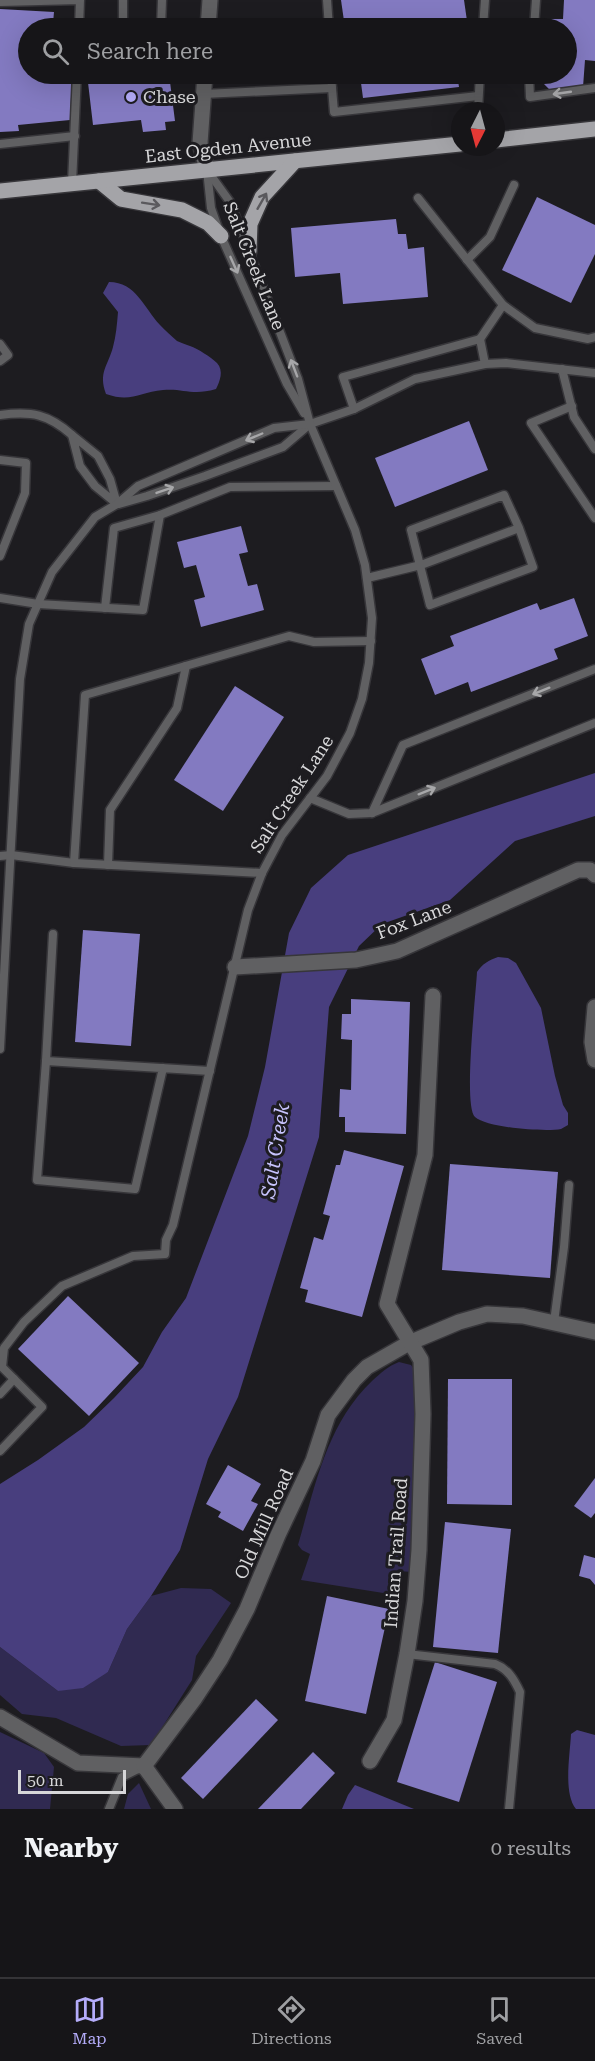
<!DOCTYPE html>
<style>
:root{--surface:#161518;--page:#1f1e21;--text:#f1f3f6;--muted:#9e9fa2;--line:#353437;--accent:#b4acf9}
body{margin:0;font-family:"Roboto Serif",serif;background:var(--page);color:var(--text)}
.compass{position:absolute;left:451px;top:102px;width:54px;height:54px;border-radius:50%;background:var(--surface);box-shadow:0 6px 24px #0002;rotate:186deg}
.scale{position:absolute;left:18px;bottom:15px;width:108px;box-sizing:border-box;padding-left:6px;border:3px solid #d7d7d9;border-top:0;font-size:16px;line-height:21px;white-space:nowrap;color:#d7d7d9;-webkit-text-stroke:4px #1d1c20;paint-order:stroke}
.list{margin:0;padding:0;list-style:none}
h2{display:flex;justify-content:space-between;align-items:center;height:78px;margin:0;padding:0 24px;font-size:26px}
h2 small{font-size:20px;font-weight:400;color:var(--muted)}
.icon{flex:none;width:33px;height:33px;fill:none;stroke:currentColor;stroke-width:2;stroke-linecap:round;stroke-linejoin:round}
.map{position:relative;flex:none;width:595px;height:1809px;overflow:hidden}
.search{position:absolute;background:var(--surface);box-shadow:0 6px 24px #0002;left:18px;right:18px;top:18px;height:66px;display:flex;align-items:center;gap:15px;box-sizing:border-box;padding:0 21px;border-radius:33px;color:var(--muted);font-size:22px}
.sheet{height:168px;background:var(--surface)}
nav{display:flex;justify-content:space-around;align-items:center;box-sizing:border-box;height:84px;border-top:2px solid var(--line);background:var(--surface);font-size:16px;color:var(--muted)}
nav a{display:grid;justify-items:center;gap:3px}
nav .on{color:var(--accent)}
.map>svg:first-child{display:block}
</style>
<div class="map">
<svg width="595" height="1809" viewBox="0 0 595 1809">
<rect width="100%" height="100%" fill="#1d1c20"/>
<g fill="#302a51">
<path d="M 399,1362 L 411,1365 L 418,1375 L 412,1572 L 399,1571 L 396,1595 L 301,1580 L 310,1554 L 302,1550 L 298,1545 C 315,1487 326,1425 372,1381 C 381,1373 388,1366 399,1362 Z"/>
<path d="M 181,1588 L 211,1589 L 231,1603 L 196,1656 L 192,1680 L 151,1745 L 121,1746 L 56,1718 L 22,1714 L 0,1695 L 0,1647 L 58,1691 L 108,1672 L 127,1629 L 151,1596 Z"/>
<path d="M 0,1732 L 44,1753 L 54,1767 L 50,1809 L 0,1809 Z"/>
<path d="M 139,1783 L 151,1809 L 124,1809 L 128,1794 Z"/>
</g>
<g fill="#483e7e">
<path d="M 109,282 C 136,282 144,308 160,325 C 165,330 171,336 177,341 C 181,343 185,344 190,346 C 198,349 211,357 217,363 C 224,371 220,381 216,389 C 192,396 183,388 163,390 C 140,392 131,403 106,394 C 98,372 108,366 113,347 C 116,336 117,324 118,312 L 103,293 Z"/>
<path d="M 595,773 L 595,816 L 515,841 L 450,900 L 382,924 L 359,946 L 329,1007 L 319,1137 L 238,1397 L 208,1459 L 180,1550 L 151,1596 L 127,1629 L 108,1672 L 83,1688 L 58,1691 L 0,1647 L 0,1484 L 38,1460 L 84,1427 L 114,1398 L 143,1367 L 162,1332 L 186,1298 L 248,1136 L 265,1067 L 289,933 L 311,888 L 348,855 Z"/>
<path d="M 498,957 L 508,958 L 516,963 L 541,1008 L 555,1076 L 563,1105 L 568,1113 L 568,1125 L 561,1129 C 546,1132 487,1128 475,1117 C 463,1106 476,994 477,972 C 482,964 489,960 498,957 Z"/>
<path d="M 577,1730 L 595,1735 L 595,1809 L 576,1809 C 563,1793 570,1755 571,1734 Z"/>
<path d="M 355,1785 L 414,1809 L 342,1809 L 348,1795 Z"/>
</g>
<g fill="#837ac1">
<path d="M 341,0 L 464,0 L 468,28 L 345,28 Z"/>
<path d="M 564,0 L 595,0 L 595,61 L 585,60 L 583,87 L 551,91 L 544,84 L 545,74 L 566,74 L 566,28 L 550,28 L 551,19 L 563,19 Z"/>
<path d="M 0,9 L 54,12 L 53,23 L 75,24 L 74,28 L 28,28 L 28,74 L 72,74 L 70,120 L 18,125 L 19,131 L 0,132 Z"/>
<path d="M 87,74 L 169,74 L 175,121 L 165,122 L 166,130 L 143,132 L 141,120 L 93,125 Z"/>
<path d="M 350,74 L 457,74 L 459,87 L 363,98 L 361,83 L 351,84 Z"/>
<path d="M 537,197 L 595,225 L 595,254 L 571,303 L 502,270 Z"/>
<path d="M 396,219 L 398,234 L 406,234 L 408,249 L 424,247 L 428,297 L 343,304 L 340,273 L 295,277 L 291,228 Z"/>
<path d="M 469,421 L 488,470 L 395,507 L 375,458 Z"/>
<path d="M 241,526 L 248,552 L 239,554 L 248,586 L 257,584 L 264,610 L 201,627 L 194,600 L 205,597 L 196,565 L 184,568 L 177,542 Z"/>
<path d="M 574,598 L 588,636 L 554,649 L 558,659 L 471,692 L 468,682 L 435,695 L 421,659 L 454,646 L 450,636 L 537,603 L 540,610 Z"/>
<path d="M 235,686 L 284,717 L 223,811 L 174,780 Z"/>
<path d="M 83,930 L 140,934 L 131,1046 L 75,1042 Z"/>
<path d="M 351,999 L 410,1002 L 406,1134 L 345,1132 L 345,1117 L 339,1117 L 340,1089 L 351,1090 L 352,1040 L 341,1039 L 342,1014 L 351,1014 Z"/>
<path d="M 344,1150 L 404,1166 L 362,1317 L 305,1302 L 308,1290 L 300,1288 L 314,1237 L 323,1240 L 330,1216 L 323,1214 L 336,1165 L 340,1165 Z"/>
<path d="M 450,1164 L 558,1172 L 550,1278 L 442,1270 Z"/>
<path d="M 68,1296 L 139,1363 L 89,1416 L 18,1349 Z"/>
<path d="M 448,1379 L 512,1379 L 512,1505 L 447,1504 Z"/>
<path d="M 228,1465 L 261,1484 L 251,1501 L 258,1504 L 243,1531 L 218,1517 L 221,1512 L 206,1504 Z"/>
<path d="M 595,1478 L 595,1513 L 591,1518 L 574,1506 Z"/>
<path d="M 445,1522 L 511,1529 L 498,1653 L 433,1647 Z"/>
<path d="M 584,1555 L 595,1558 L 595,1585 L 590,1579 L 579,1576 Z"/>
<path d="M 327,1596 L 389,1609 L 366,1714 L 305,1701 Z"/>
<path d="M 435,1662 L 497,1682 L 459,1802 L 397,1782 Z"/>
<path d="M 256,1699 L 278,1720 L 203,1799 L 181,1778 Z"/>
<path d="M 313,1752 L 335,1773 L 301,1809 L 258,1809 Z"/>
</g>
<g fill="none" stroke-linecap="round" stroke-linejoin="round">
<defs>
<g id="lane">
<path d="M 327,0 L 329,28"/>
<path d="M 0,2 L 80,0 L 79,28"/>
<path d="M 123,28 L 123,0"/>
<path d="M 161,28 L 162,0"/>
<path d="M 483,28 L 485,0"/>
<path d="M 534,28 L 536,0"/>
<path d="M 529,74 L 530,97 L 595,88"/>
<path d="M 332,88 L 334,112 L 478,96"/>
<path d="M 203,94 L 332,88 L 331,74"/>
<path d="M 478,111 L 480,74"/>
<path d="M 0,144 L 75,136"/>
<path d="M 207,170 L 211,208 L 221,236 L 287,384 L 304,413"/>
<path d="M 72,183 L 77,74"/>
<path d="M 418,198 L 503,305 L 535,328 L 588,339 L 595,337"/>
<path d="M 467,260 L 490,237 L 514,185"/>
<path d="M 480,339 L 485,364"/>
<path d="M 0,344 L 8,355 L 0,361"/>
<path d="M 562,369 L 574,417 L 595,449"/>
<path d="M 572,406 L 531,423 L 595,518"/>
<path d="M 354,409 L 343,377 L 480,339 L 503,305"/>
<path d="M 0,415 C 32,411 48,414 72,435"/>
<path d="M 72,435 L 98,456 L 110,479 L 117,504 L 95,486 L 80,466 Z"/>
<path d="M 0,460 L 26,463 L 25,493 L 0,556"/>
<path d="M 119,504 L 147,496 L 205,476 L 283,447 L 310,424"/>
<path d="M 367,578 L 421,565 L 519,528 L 533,567 L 430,605 L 411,530 L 504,495 L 519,528"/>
<path d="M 0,598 L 38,604 L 143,610 L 160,515 L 230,487 L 336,486"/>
<path d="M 105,608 L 114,528 L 160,515"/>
<path d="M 310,798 L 349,814 L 372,813 L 595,723"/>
<path d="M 372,813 L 403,745 L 595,669"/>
<path d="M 0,856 L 11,855 L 74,863"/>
<path d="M 108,865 L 110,810 L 177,708 L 186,666"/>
<path d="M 262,873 L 74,863 L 85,695 L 289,636 L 314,642 L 371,641"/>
<path d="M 0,1049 L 20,679 L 29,624 L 52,572 L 95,517 L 117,504 L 138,486 L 274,428 L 310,424 L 354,409 L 415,379 L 485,364 L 506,363 L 595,373"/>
<path d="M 46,1061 L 53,934"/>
<path d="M 163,1068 L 135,1189 L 37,1180 L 46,1061 L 210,1071"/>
<path d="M 554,1322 L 564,1247 L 569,1185"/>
<path d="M 0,1394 L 14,1379"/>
<path d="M 0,1451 L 42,1407 L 2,1367 L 4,1348 L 24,1322 L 62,1286 L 133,1256 L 165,1254 L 166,1240 L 173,1225 L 248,910 L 262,873 L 282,835 L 327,776 L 350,733 L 362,699 L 369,663 L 372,618 L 365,565 L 355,530 L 310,424 L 298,379 L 230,202 L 207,170"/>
<path d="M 407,1654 L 495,1664 C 508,1669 514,1679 520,1692 L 509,1809"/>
<path d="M 109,1809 L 122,1777 L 138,1769"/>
</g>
<g id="street">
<path d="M 208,28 L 210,0"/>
<path d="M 205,74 L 200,143 L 207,170"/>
<path d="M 235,967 L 356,960 L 397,951 L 578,870 L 590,870 L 595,875"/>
<path d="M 595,1007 L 592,1042 L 595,1060"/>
<path d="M 0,1717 L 78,1763 L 144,1766 L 195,1698 L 220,1660 L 247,1609 L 278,1535 L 313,1461 L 328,1415 L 354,1380 L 367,1367 L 409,1343 L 459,1322 L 487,1314 L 523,1316 L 595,1332"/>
<path d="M 370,1761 L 394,1720 L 407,1654 L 415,1601 L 419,1550 L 423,1414 L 421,1360 L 387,1304 L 425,1155 L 433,996"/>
<path d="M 144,1766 L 175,1809"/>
</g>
<g id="primary">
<path d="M 496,140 L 595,129"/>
<path d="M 99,181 L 121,199 L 182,210 L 208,223 L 221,236"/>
<path d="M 0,191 L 460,144"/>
<path d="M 249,251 L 250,224 L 262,197 L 295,161"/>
</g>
</defs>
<use href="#lane" stroke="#37363a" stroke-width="11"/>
<use href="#street" stroke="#37363a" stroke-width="18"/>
<use href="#primary" stroke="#37363a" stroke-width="18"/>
<use href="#lane" stroke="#606062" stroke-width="8"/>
<use href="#street" stroke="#606062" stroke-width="15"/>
<use href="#primary" stroke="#a4a4a8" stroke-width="15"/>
</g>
<defs><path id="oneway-shaft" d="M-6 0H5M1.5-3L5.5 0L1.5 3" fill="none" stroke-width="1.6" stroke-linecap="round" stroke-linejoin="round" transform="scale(1.5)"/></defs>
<g stroke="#a7a7a9">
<use href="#oneway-shaft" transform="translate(562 93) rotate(172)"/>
<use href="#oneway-shaft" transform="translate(234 265) rotate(66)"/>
<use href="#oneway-shaft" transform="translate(294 368) rotate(-111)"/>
<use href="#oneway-shaft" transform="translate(254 437) rotate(157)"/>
<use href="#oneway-shaft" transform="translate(165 490) rotate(-19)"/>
<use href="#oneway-shaft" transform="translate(541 691) rotate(158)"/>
<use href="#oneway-shaft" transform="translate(427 791) rotate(-22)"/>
</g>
<g stroke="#5a595d">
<use href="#oneway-shaft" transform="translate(262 201) rotate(-60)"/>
<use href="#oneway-shaft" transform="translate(151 204) rotate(9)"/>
</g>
<circle fill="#b4acf9" stroke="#1d1c20" stroke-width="2" cx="131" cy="97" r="6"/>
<g text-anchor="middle" stroke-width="6" stroke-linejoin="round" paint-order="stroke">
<g font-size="18" fill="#d7d7d9" stroke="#1d1c20" text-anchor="start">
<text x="143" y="103">Chase</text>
</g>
<g font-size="18" fill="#d7d7d9" stroke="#1d1c20">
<text transform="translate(228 148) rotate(-6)" y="6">East Ogden Avenue</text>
<text transform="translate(254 266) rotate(68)" y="6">Salt Creek Lane</text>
<text transform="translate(292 794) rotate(-57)" y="6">Salt Creek Lane</text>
<text transform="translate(414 920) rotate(-21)" y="6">Fox Lane</text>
<text transform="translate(264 1524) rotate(-66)" y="6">Old Mill Road</text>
<text transform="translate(396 1553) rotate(-86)" y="6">Indian Trail Road</text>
</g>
<g font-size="20" font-style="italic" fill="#c7c3fd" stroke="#1d1c20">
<text transform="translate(275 1151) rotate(-81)" y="7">Salt Creek</text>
</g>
</g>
</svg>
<svg class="compass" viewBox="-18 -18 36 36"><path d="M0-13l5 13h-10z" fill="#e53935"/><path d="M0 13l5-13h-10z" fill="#9e9fa2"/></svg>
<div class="scale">50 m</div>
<div class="search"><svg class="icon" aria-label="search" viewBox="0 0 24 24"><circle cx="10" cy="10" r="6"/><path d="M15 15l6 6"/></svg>Search here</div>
</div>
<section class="sheet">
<h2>Nearby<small>0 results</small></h2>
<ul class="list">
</ul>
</section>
<nav>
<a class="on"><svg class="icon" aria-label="map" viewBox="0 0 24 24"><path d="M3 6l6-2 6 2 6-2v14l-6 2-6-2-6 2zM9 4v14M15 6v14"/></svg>Map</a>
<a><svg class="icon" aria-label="directions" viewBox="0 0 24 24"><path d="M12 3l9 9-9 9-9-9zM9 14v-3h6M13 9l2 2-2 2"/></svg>Directions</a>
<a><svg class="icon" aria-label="saved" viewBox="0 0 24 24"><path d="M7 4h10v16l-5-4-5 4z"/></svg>Saved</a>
</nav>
